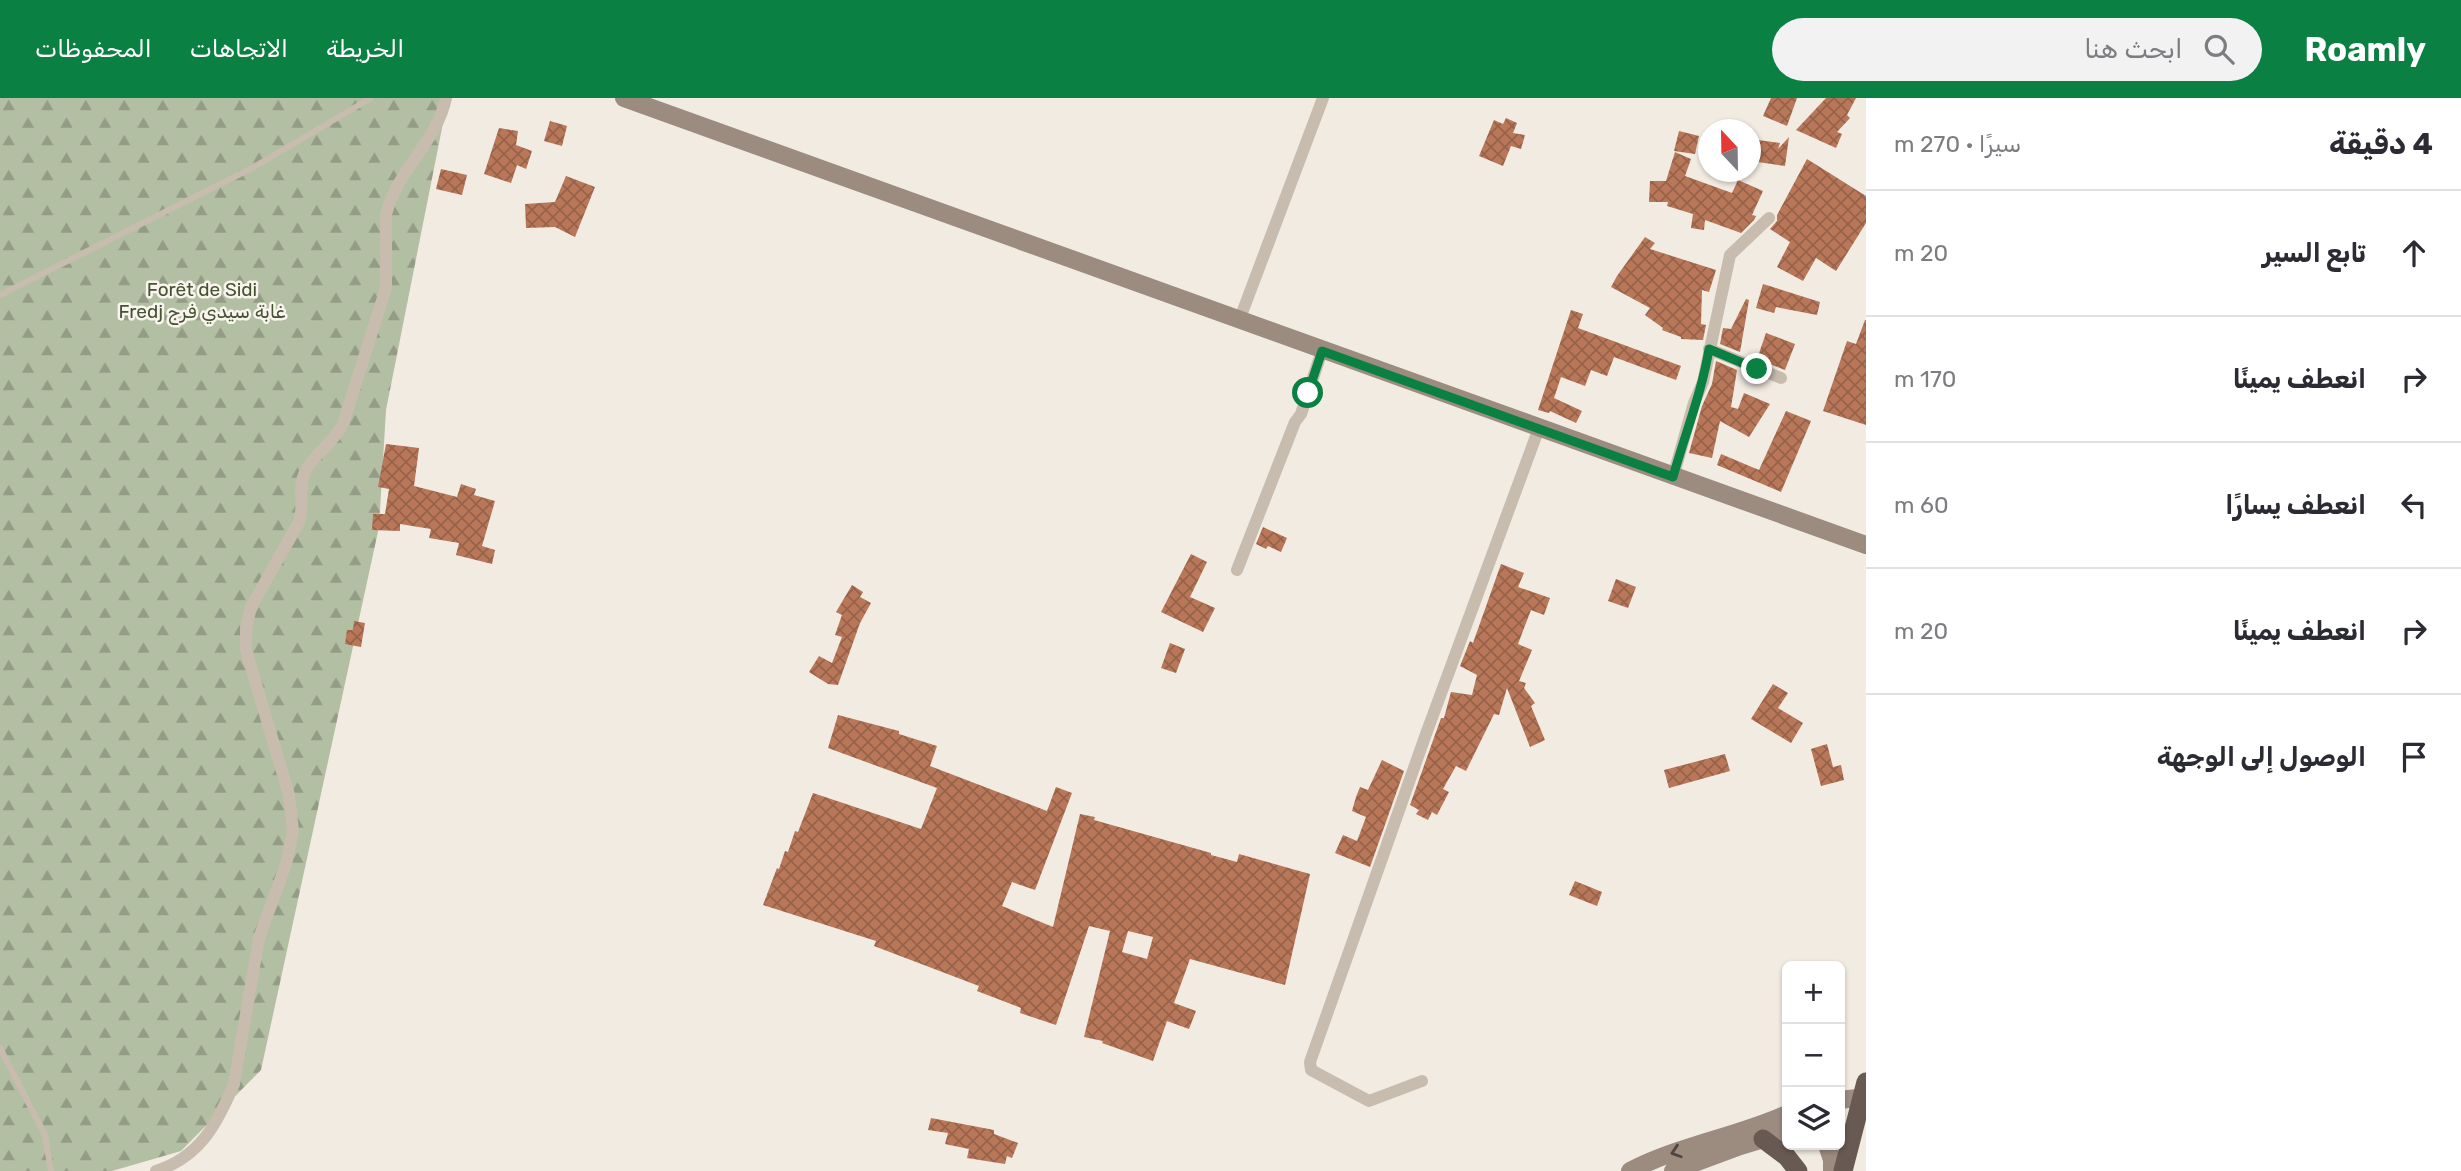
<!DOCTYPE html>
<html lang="ar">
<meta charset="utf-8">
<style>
:root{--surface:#fff;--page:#f2f2f3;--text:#2b2b33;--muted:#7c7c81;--line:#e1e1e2;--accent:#0b8043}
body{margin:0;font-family:Rubik,Vazirmatn,sans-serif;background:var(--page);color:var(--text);direction:rtl}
.controls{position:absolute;right:21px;bottom:21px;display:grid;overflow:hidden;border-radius:10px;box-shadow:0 2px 5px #0004}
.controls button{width:63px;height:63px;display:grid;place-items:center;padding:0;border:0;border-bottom:2px solid var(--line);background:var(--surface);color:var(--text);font:35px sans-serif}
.compass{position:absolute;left:1698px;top:21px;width:63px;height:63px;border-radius:50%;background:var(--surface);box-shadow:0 2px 5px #0004;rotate:338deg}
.stop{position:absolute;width:21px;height:21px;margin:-16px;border:5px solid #0b8043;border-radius:50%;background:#fff}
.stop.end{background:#0b8043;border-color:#fff;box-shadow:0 2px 7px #0008}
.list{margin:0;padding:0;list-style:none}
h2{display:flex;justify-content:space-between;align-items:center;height:91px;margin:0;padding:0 28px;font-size:30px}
h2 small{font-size:23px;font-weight:400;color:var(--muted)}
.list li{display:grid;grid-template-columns:46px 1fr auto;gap:21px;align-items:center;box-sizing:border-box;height:126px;padding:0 28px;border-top:2px solid var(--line)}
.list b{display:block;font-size:26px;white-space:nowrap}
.list em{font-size:23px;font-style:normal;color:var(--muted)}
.icon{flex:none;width:38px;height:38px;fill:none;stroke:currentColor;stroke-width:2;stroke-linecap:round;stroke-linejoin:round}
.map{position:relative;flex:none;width:1866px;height:1073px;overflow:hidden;direction:ltr}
header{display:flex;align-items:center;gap:42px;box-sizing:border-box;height:98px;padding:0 35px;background:var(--accent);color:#fff}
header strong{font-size:33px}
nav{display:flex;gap:38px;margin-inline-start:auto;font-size:24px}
.search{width:490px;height:63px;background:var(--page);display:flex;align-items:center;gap:18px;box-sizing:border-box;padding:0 24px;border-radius:38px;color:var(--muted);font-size:26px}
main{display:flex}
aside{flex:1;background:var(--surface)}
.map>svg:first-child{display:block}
</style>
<header>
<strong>Roamly</strong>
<div class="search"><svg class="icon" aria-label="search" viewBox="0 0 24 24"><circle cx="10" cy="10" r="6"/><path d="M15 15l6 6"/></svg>ابحث هنا</div>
<nav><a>الخريطة</a><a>الاتجاهات</a><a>المحفوظات</a></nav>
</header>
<main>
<aside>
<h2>4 دقيقة<small>سيرًا · 270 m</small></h2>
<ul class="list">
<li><svg class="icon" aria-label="ahead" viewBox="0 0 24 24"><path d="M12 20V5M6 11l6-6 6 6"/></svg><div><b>تابع السير</b></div><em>20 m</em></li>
<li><svg class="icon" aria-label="right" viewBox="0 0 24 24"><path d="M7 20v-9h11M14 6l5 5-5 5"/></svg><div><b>انعطف يمينًا</b></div><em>170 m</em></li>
<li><svg class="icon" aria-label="left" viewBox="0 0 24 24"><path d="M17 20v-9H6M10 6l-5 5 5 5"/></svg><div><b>انعطف يسارًا</b></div><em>60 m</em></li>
<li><svg class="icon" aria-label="right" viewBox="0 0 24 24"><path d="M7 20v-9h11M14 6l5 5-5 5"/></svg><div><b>انعطف يمينًا</b></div><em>20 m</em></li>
<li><svg class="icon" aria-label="arrive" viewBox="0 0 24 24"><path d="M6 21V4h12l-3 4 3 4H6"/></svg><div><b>الوصول إلى الوجهة</b></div></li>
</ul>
</aside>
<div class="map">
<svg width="1866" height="1073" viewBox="0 0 1866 1073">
<defs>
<pattern id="forest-firs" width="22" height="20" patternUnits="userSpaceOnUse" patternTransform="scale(1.75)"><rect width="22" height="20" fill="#b3bfa3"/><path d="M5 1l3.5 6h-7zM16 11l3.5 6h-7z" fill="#939c85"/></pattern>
<pattern id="building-cross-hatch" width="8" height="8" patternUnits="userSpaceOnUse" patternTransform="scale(1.75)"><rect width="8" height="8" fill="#b87758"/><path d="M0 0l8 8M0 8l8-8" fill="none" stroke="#976249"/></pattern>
</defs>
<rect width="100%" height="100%" fill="#f1ebe2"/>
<path fill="url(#forest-firs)" d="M 0,0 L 448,0 L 386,312 L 379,429 L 261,972 L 181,1053 L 112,1073 L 0,1073 Z"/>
<g fill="url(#building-cross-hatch)" fill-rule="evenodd">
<path d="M 1771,0 L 1797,0 L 1787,28 L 1763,18 Z"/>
<path d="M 1826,0 L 1856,0 L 1847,17 L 1850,20 L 1837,34 L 1842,36 L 1836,50 L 1796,32 Z"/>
<path d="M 1506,20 L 1517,25 L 1513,35 L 1525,37 L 1521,51 L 1511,48 L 1503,68 L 1479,58 L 1494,22 L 1503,26 Z"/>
<path d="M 550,23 L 567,28 L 562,48 L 544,43 Z"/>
<path d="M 499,30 L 518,33 L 516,47 L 532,53 L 526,71 L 517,67 L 511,85 L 484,76 Z"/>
<path d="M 1679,33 L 1699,38 L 1695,56 L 1674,53 Z"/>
<path d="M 1789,39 L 1785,68 L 1751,63 L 1751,41 L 1780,45 L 1778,51 Z"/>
<path d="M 1675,54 L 1691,61 L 1685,78 L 1732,95 L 1738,82 L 1763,93 L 1752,117 L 1756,118 L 1754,122 L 1741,135 L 1705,122 L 1704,132 L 1691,130 L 1693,116 L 1667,108 L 1668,104 L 1649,104 L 1650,83 L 1666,83 Z"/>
<path d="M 1807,61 L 1866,98 L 1866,125 L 1836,173 L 1816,160 L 1803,183 L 1777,169 L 1790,144 L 1770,131 L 1777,123 L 1777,117 Z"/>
<path d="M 441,71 L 467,77 L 462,97 L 436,91 Z"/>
<path d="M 566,78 L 595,89 L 575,139 L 555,129 L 526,130 L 525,106 L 555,104 Z"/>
<path d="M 1645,139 L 1655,145 L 1650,151 L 1716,172 L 1709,194 L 1702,192 L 1701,226 L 1706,227 L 1703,242 L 1681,241 L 1681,239 L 1662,232 L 1663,230 L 1645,217 L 1650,210 L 1611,189 L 1617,178 Z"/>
<path d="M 1763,186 L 1820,204 L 1817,217 L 1776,209 L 1774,215 L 1756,210 Z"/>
<path d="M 1746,201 L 1749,202 L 1740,254 L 1720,246 L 1723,230 L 1731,231 Z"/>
<path d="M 1571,212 L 1583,216 L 1578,230 L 1681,268 L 1676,282 L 1614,259 L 1607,278 L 1591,272 L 1585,288 L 1561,279 L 1554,300 L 1582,313 L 1576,325 L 1550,313 L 1549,315 L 1538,312 Z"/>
<path d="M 1865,222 L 1866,222 L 1866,327 L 1823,313 L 1847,243 L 1856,246 Z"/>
<path d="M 1766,235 L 1795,246 L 1785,272 L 1757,261 Z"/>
<path d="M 1716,263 L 1737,272 L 1731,309 L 1738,311 L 1744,295 L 1770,306 L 1749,339 L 1720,323 L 1712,360 L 1689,355 L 1702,308 L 1712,286 Z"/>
<path d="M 1786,313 L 1811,323 L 1781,394 L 1717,367 L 1721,356 L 1759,372 Z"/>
<path d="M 386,346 L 419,350 L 414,388 L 457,399 L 461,386 L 476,391 L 474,397 L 495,403 L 482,448 L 495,452 L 492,466 L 456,457 L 459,445 L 429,440 L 431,431 L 400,426 L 400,433 L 372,432 L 373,416 L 385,416 L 389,391 L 378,389 Z"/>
<path d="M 1263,429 L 1287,440 L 1281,454 L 1268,448 L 1266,451 L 1256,446 Z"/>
<path d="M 1191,456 L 1207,464 L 1190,499 L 1215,510 L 1203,534 L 1161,514 Z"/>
<path d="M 1501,466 L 1524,475 L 1518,489 L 1550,500 L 1544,517 L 1531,512 L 1518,546 L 1532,552 L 1519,583 L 1526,585 L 1524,590 L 1535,605 L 1531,608 L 1545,642 L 1530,649 L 1507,590 L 1499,617 L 1494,616 L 1466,673 L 1456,668 L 1443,691 L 1449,694 L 1437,717 L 1432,714 L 1428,722 L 1416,716 L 1419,712 L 1410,707 L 1441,620 L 1444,620 L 1451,594 L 1472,597 L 1477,577 L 1460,568 L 1470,543 L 1473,545 Z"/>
<path d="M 1616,481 L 1636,489 L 1628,510 L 1608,503 Z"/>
<path d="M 852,487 L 863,494 L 860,499 L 871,505 L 860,525 L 838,587 L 828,586 L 809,574 L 819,558 L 832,565 L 842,539 L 835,537 L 842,517 L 836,514 Z"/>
<path d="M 354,523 L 365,525 L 361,549 L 345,546 L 347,532 L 353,532 Z"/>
<path d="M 1170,545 L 1185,551 L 1176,575 L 1161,570 Z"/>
<path d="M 1773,586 L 1788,595 L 1778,610 L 1803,625 L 1791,645 L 1751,621 Z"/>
<path d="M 838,617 L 899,633 L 899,636 L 937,648 L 930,668 L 1047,713 L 1056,689 L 1072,695 L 1035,792 L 1012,784 L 1002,808 L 1053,829 L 1080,716 L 1095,719 L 1094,722 L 1211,755 L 1211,757 L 1237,764 L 1239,756 L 1310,776 L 1285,887 L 1190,861 L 1174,905 L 1196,913 L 1189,931 L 1167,923 L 1153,963 L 1102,945 L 1103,943 L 1084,939 L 1110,833 L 1089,828 L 1056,927 L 1020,915 L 1021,910 L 977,893 L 979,888 L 874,848 L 876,843 L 763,807 L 777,770 L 779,771 L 785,753 L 788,754 L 795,733 L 798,734 L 813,695 L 921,731 L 937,690 L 828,650 ZM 1128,833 L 1153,839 L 1147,861 L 1122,854 Z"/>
<path d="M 1827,646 L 1833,669 L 1841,667 L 1844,682 L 1821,688 L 1811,651 Z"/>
<path d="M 1725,656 L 1730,673 L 1669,690 L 1664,672 Z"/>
<path d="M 1382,662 L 1404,673 L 1370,769 L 1335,755 L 1343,737 L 1357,743 L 1366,719 L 1352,713 L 1356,699 L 1360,689 L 1368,692 Z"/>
<path d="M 1575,783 L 1602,794 L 1597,808 L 1569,797 Z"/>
<path d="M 931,1020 L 994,1032 L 994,1036 L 1018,1045 L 1012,1060 L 1007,1058 L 1005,1066 L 967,1060 L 969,1051 L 945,1046 L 948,1035 L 928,1032 Z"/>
</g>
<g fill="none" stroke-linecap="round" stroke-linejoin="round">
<g stroke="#c8bcae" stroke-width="6">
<path d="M 0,197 L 254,69 L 371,0"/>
<path d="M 0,950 L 45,1037 L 51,1073"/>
</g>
<g stroke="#c8bcae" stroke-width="12">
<path d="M 1239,223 L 1323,0"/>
<path d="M 1709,251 L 1781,280"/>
<path d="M 1673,379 L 1694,305 L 1703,284 L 1730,157 L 1769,120"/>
<path d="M 1237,472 L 1295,324 L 1301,316 L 1322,253"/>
<path d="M 1422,983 L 1369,1003 L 1311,972 L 1310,964 L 1426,636 L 1539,330"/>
<path d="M 156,1073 C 200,1059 217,1026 234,986 L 259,840 L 286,766 L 293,733 L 289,697 L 246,552 L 246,530 L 251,509 L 299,424 C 305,408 297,390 305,374 C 313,356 334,345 343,326 L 386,190 L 386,117 C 396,73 437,44 446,0"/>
</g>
<g stroke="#9c8c80" stroke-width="18">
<path d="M 624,0 L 1866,447"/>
<path d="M 1840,1002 L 1866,999"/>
<path d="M 1827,1047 L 1832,1062 L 1832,1073"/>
<path d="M 1630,1073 C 1680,1047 1736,1039 1787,1016"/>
<path d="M 1673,1073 L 1740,1048 L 1787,1034"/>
</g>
<g stroke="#685a52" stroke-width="19">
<path d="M 1763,1041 L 1787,1059 L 1798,1073"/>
<path d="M 1843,1073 L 1866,984"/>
</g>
</g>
<defs><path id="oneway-chevron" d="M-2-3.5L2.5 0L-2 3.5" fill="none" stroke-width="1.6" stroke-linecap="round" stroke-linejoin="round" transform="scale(1.75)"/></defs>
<use stroke="#514741" href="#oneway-chevron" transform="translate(1676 1054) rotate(162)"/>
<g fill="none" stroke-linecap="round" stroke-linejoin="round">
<path stroke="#0b8043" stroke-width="9" d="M 1308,295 L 1322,253 L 1673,379 C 1685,336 1702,294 1709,251 L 1757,271"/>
</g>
<g text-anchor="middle" stroke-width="5" stroke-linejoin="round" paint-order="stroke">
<g font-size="19" fill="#455332" stroke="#f9f5ee">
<text x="202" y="198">Forêt de Sidi<tspan x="202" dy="22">Fredj غابة سيدي فرج</tspan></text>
</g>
</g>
</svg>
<div class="controls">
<button>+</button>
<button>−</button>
<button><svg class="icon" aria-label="layers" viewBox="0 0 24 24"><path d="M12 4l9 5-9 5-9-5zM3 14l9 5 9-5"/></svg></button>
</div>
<svg class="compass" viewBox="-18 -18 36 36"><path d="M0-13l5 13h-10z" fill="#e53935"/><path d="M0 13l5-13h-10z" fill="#7c7c81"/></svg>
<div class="stop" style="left:1308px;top:295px"></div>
<div class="stop end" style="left:1757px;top:271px"></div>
</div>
</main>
